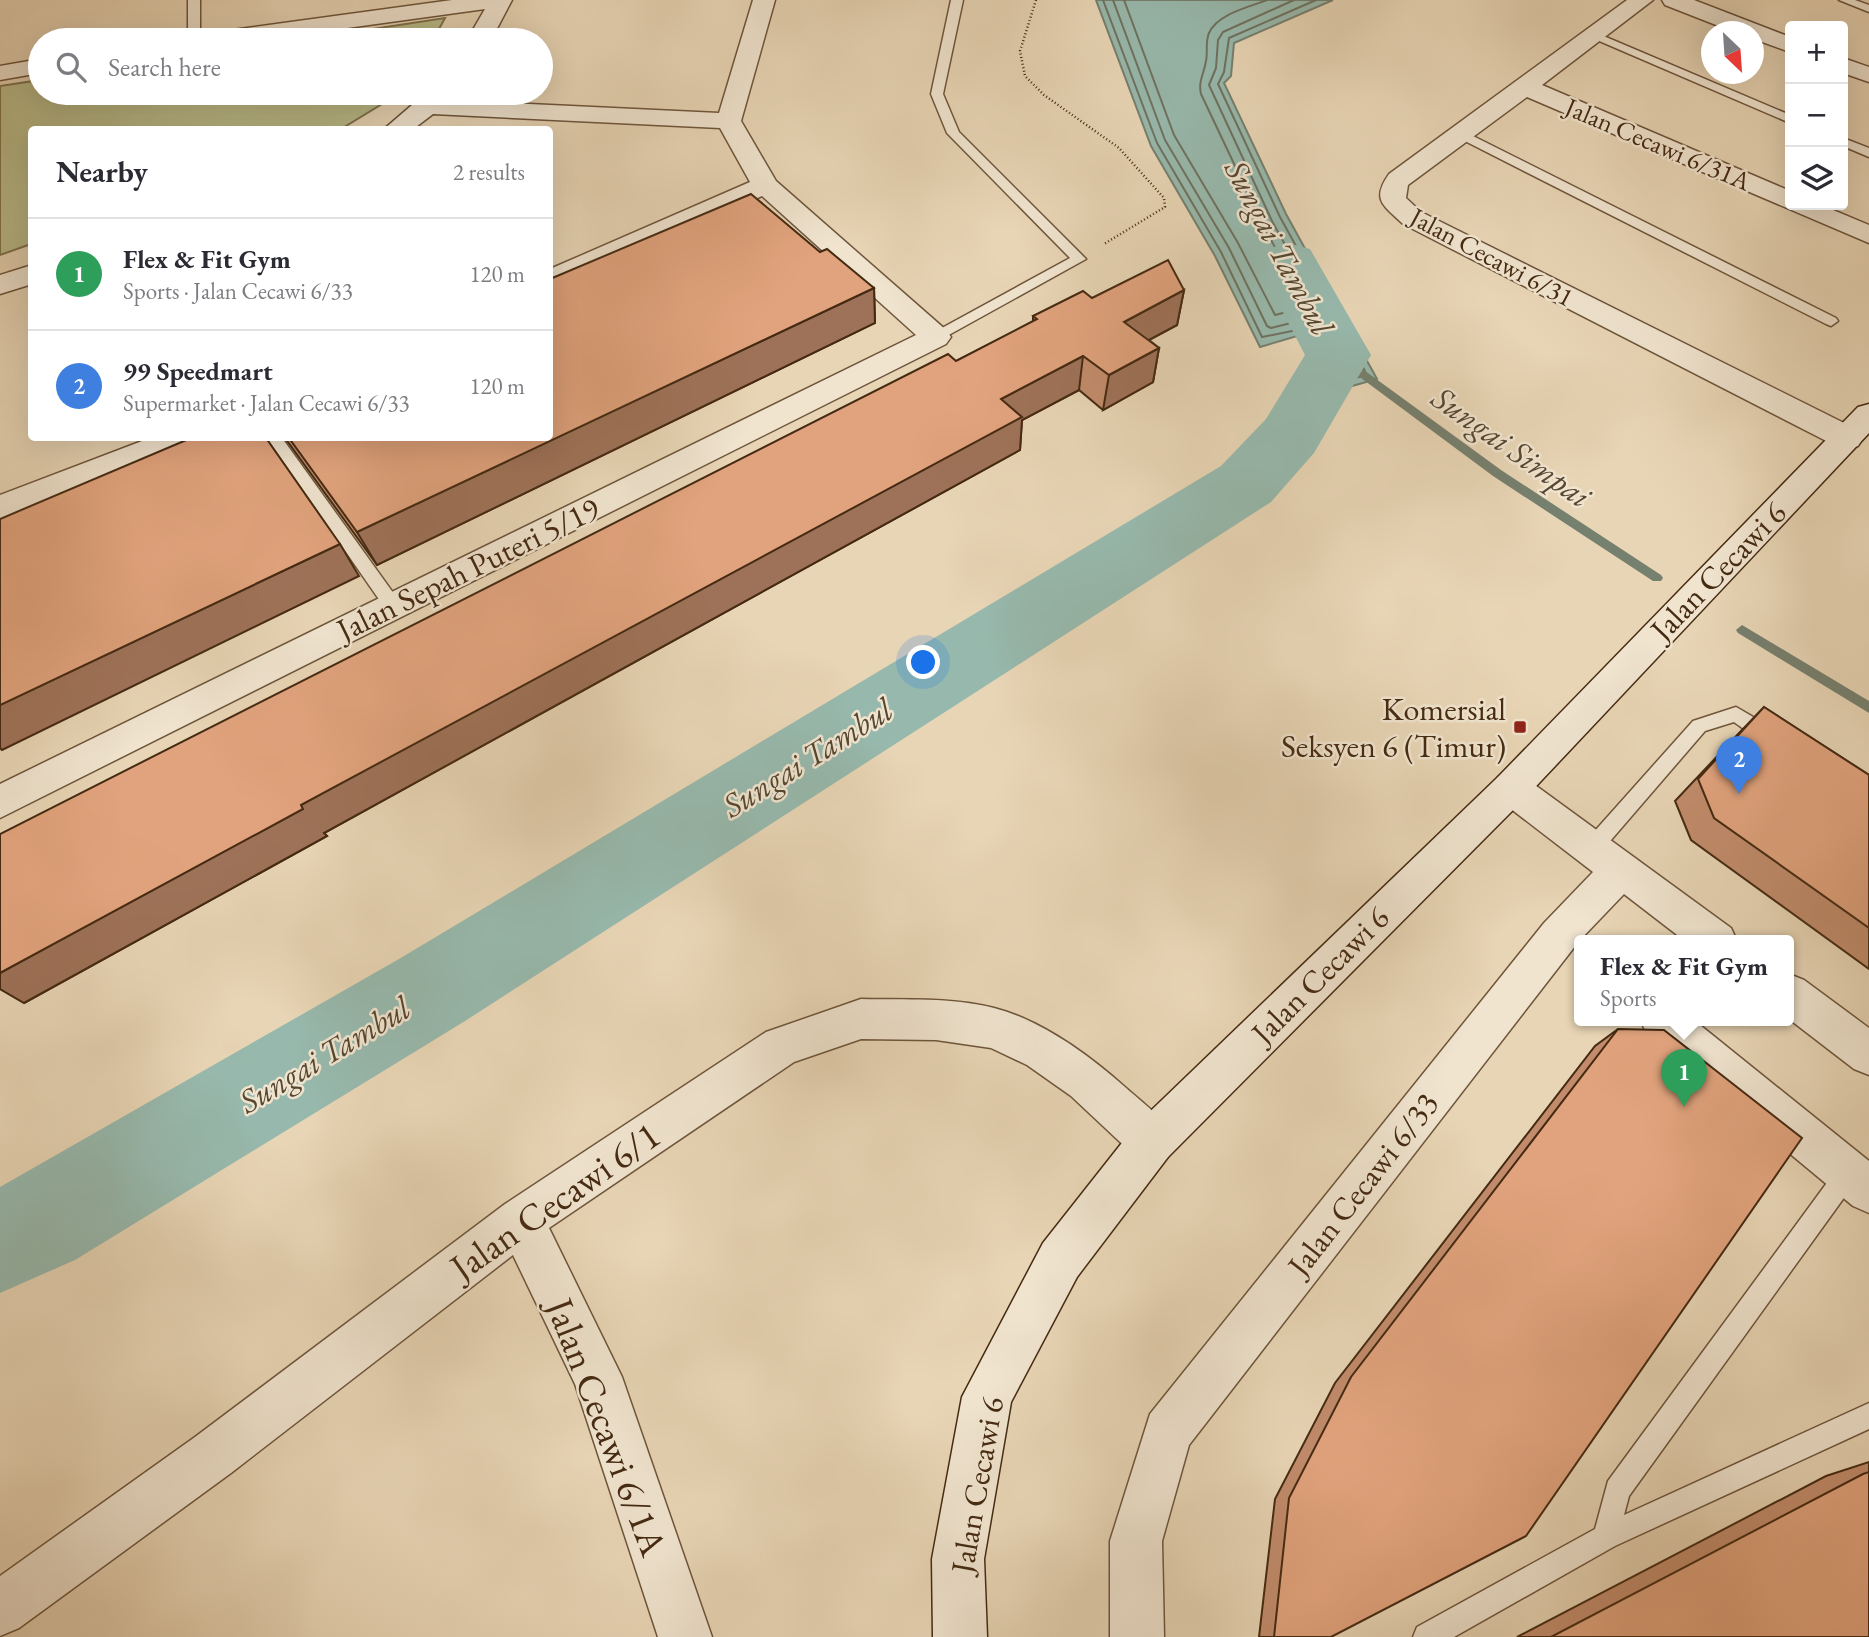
<!DOCTYPE html>
<meta charset="utf-8">
<style>
:root{--surface:#fff;--page:#f2f2f3;--text:#2b2b33;--muted:#7c7c81;--line:#e1e1e2;--accent:#8f2418}
body{margin:0;font-family:"EB Garamond",serif;background:var(--page);color:var(--text)}
.controls{position:absolute;right:21px;top:21px;display:grid;overflow:hidden;border-radius:7px;box-shadow:0 7px 28px #0002}
.controls button{width:63px;height:63px;display:grid;place-items:center;padding:0;border:0;border-bottom:2px solid var(--line);background:var(--surface);color:var(--text);font:35px sans-serif}
.compass{position:absolute;left:1701px;top:21px;width:63px;height:63px;border-radius:50%;background:var(--surface);box-shadow:0 7px 28px #0002;rotate:155deg}
.you{position:absolute;left:924px;top:663px;width:24px;height:24px;margin:-18px;border:5px solid #fff;border-radius:50%;background:#1a73e8;box-shadow:0 0 0 10px #1a73e833}
.badge{display:grid;place-items:center;width:46px;height:46px;border-radius:50%;background:var(--accent);color:#fff;font-size:23px;font-weight:700}
.pin{position:absolute;translate:-50% -58px;filter:drop-shadow(0 2px 4px #0008)}
.pin::after{content:'';position:absolute;top:37px;width:24px;height:21px;background:inherit;clip-path:polygon(0 0,100% 0,50% 100%)}
.popup{position:absolute;left:1574px;top:935px;width:220px;height:91px;box-sizing:border-box;display:grid;place-content:center;border-radius:7px;background:var(--surface);filter:drop-shadow(0 2px 5px #0005);font-size:23px;white-space:nowrap;color:var(--muted)}
.popup b{font-size:26px;color:var(--text)}
.popup::after{content:'';position:absolute;left:50%;top:100%;margin-left:-14px;border:14px solid transparent;border-top-color:var(--surface)}
.list{margin:0;padding:0;list-style:none}
h2{display:flex;justify-content:space-between;align-items:center;height:91px;margin:0;padding:0 28px;font-size:30px}
h2 small{font-size:23px;font-weight:400;color:var(--muted)}
.list li{display:grid;grid-template-columns:46px 1fr auto;gap:21px;align-items:center;box-sizing:border-box;height:112px;padding:0 28px;border-top:2px solid var(--line)}
.list b{display:block;font-size:26px;white-space:nowrap}
.list p{margin:0;font-size:23px;white-space:nowrap;color:var(--muted)}
.list em{font-size:23px;font-style:normal;color:var(--muted)}
.icon{flex:none;width:38px;height:38px;fill:none;stroke:currentColor;stroke-width:2;stroke-linecap:round;stroke-linejoin:round}
.map{position:relative;flex:none;width:1869px;height:1637px;overflow:hidden}
.search{position:absolute;background:var(--surface);box-shadow:0 7px 28px #0002;left:28px;top:28px;width:525px;height:77px;display:flex;align-items:center;gap:18px;box-sizing:border-box;padding:0 24px;border-radius:38px;color:var(--muted);font-size:26px}
.panel{position:absolute;background:var(--surface);box-shadow:0 7px 28px #0002;left:28px;top:126px;width:525px;height:315px;border-radius:7px}
.map>svg:first-child{display:block}
</style>
<div class="map">
<svg width="1869" height="1637" viewBox="0 0 1869 1637">
<rect width="100%" height="100%" fill="#e8d5b5"/>
<filter id="stains"><feTurbulence type="fractalNoise" baseFrequency=".00286" numOctaves="4"/><feColorMatrix values="0 0 0 0 .2 0 0 0 0 .09 0 0 0 0 .02 0 0 0 .5 -.17"/></filter>
<radialGradient id="worn" r=".72"><stop offset=".6" stop-color="#630" stop-opacity="0"/><stop offset="1" stop-color="#630" stop-opacity=".3"/></radialGradient>
<g fill="#babc8a" stroke="#80734e" stroke-width="2">
<path d="M 445,18 L 433,40 L 300,40 Z"/>
<path d="M 40,80 L 40,93 L 400,93 L 341,129 L 32,130 L 31,244 L 0,255 L 0,86 Z"/>
</g>
<path fill="#97b9ad" stroke="#76806f" stroke-width="2" d="M 1096,0 L 1333,0 L 1234,43 L 1231,76 L 1224,83 L 1286,214 L 1377,379 L 1352,386 L 1304,334 L 1260,347 L 1215,256 L 1151,146 Z"/>
<g fill="none" stroke-linecap="round" stroke-linejoin="round">
<g stroke="#6e7260" stroke-width="2">
<path d="M 1103,0 L 1157,143 L 1221,252 L 1262,337 L 1307,328 L 1356,378 L 1364,375 L 1365,371 L 1280,217 L 1218,84 L 1224,72 L 1229,38 L 1316,0"/>
<path d="M 1113,0 L 1165,140 L 1229,248 L 1267,326 L 1271,328 L 1307,319 L 1330,336 L 1333,332 L 1272,221 L 1209,85 L 1216,68 L 1218,40 L 1223,32 L 1294,0"/>
<path d="M 1124,0 L 1174,135 L 1238,243 L 1275,315 L 1303,308 L 1305,303 L 1263,225 L 1201,94 C 1198,81 1204,74 1206,61 C 1208,52 1205,42 1209,33 C 1217,14 1249,7 1267,0"/>
</g>
<g fill="#76806f" fill-rule="evenodd">
<path d="M 1357,365 L 1501,470 L 1661,575 L 1663,578 L 1661,581 L 1653,581 L 1493,476 L 1353,372 L 1353,366 Z"/>
<path d="M 1742,625 L 1869,701 L 1869,713 L 1738,633 L 1736,630 Z"/>
</g>
<path fill="#97b9ad" fill-rule="evenodd" d="M 1288,243 L 1310,249 L 1371,355 L 1314,453 L 1271,502 L 465,1021 L 75,1260 L 0,1293 L 0,1187 L 399,959 L 1221,466 L 1266,419 L 1305,355 L 1257,262 L 1266,249 Z"/>
<defs>
<g id="lane">
<rect x="188" y="0" width="12" height="40"/>
<path d="M 951,0 L 963,0 L 943,94 L 959,132 L 1086,259 L 936,342 L 929,337 L 931,334 L 1070,258 L 947,133 L 931,94 Z"/>
<path d="M 1839,0 L 1855,0 L 1869,5 L 1869,12 Z"/>
<path d="M 1594,32 L 1790,115 L 1790,123 L 1590,37 L 1588,35 Z"/>
<path d="M 1461,130 L 1836,318 L 1838,321 L 1831,326 L 1826,324 L 1457,137 L 1455,134 Z"/>
<path d="M 1843,138 L 1869,148 L 1869,157 L 1843,146 Z"/>
<path d="M 267,438 L 282,438 L 399,601 L 402,606 L 399,611 L 387,611 Z"/>
<path d="M 1736,707 L 1779,732 L 1781,737 L 1779,742 C 1764,747 1746,730 1734,722 L 1705,731 L 1599,854 L 1592,856 L 1585,854 L 1582,848 L 1585,842 L 1693,721 Z"/>
<path d="M 1848,1162 L 1856,1165 L 1859,1173 L 1856,1181 L 1629,1496 L 1624,1515 L 1869,1403 L 1869,1429 L 1615,1546 L 1454,1637 L 1413,1637 L 1417,1627 L 1595,1529 L 1608,1481 L 1840,1165 Z"/>
</g>
<g id="street">
<path d="M 452,0 L 512,0 L 491,40 L 467,40 L 485,9 L 260,40 L 199,40 L 203,35 L 211,33 Z"/>
<path d="M 753,0 L 775,0 L 741,121 L 776,181 L 946,330 L 951,337 L 946,344 L 0,818 L 0,784 L 916,335 L 762,196 L 550,288 L 550,269 L 750,182 L 720,128 L 433,114 L 412,130 L 383,130 L 426,93 L 451,93 L 447,100 L 719,113 Z"/>
<path d="M 1627,0 L 1653,0 L 1542,85 L 1790,191 L 1790,205 L 1821,205 L 1869,225 L 1869,243 L 1527,97 L 1408,185 L 1406,198 L 1421,212 L 1858,430 L 1863,438 L 1858,446 L 1847,449 L 1836,446 L 1403,224 C 1383,205 1371,200 1389,174 Z"/>
<path d="M 1662,0 L 1694,0 L 1790,37 L 1790,52 L 1754,39 L 1754,32 L 1734,32 L 1665,5 Z"/>
<path d="M 1843,58 L 1869,67 L 1869,82 L 1843,73 Z"/>
<path d="M 40,59 L 40,73 L 0,80 L 0,66 Z"/>
<path d="M 32,265 L 32,284 L 0,294 L 0,275 Z"/>
<path d="M 150,438 L 195,438 L 190,446 L 0,520 L 0,495 Z"/>
<path d="M 1511,772 L 1524,777 L 1731,928 L 1737,941 L 1685,941 L 1624,894 L 1579,941 L 1189,1445 L 1162,1541 L 1164,1637 L 1110,1637 L 1110,1541 L 1150,1414 L 1544,923 L 1593,872 L 1498,799 L 1492,788 L 1498,777 Z"/>
<path d="M 1789,974 L 1804,980 L 1869,1028 L 1869,1075 L 1854,1069 L 1789,1019 Z"/>
<path d="M 861,999 C 905,1000 951,997 994,1008 C 1041,1020 1089,1055 1125,1087 C 1144,1104 1165,1118 1174,1141 L 1168,1157 L 1152,1163 L 1136,1157 L 1071,1096 L 1027,1065 L 991,1048 L 936,1040 L 861,1039 L 794,1062 L 549,1228 L 622,1377 L 712,1637 L 658,1637 L 575,1384 L 513,1255 L 231,1473 L 19,1628 L 0,1636 L 0,1576 L 195,1437 L 505,1204 L 766,1032 Z"/>
<path d="M 1641,1021 L 1695,1021 L 1869,1161 L 1869,1213 L 1853,1206 L 1647,1035 Z"/>
</g>
<path id="secondary" d="M 1869,404 L 1869,433 L 1524,799 L 1168,1157 L 1077,1277 L 1011,1402 L 984,1559 L 987,1637 L 933,1637 L 932,1559 L 962,1397 L 1043,1243 L 1136,1125 L 1498,777 L 1858,407 Z"/>
</defs>
<use href="#lane" stroke="#6e553b" stroke-width="3"/>
<use href="#street" stroke="#6e553b" stroke-width="3"/>
<use href="#secondary" stroke="#452a12" stroke-width="3"/>
<path stroke="#452a12" stroke-width="2.5" stroke-dasharray="1 2.5" stroke-linecap="butt" d="M 1036,0 L 1020,51 L 1025,76 L 1044,95 L 1119,148 L 1164,198 L 1165,207 L 1104,244"/>
<use href="#lane" fill="#f0e4cf" fill-rule="evenodd"/>
<use href="#street" fill="#f0e4cf" fill-rule="evenodd"/>
<use href="#secondary" fill="#f0e4cf" fill-rule="evenodd"/>
</g>
<g fill="#c28c6c" stroke="#452a12" stroke-width="2">
<path d="M 820,252 L 874,288 L 875,323 L 377,565 L 285,438 L 550,438 Z"/>
<path d="M 1184,290 L 1177,325 L 1149,340 L 1159,348 L 1153,382 L 1103,410 L 1079,390 L 1022,420 L 1020,450 L 324,833 L 327,836 L 24,1003 L 956,361 L 1033,322 L 1033,316 L 1092,298 Z"/>
<path d="M 1764,707 L 1869,775 L 1869,969 L 1691,840 L 1675,801 L 1741,731 Z"/>
<path d="M 1618,1029 L 1331,1637 L 1259,1637 L 1275,1499 L 1335,1383 L 1595,1046 Z"/>
<path d="M 1869,1462 L 1869,1637 L 1517,1637 L 1826,1476 Z"/>
</g>
<g fill="#9e7258" stroke="#452a12" stroke-width="2">
<path d="M 874,288 L 875,323 L 377,565 L 357,532 Z"/>
<path d="M 1184,290 L 1177,325 L 1119,356 L 1124,322 Z"/>
<path d="M 1159,348 L 1153,382 L 1103,410 L 1109,375 Z"/>
<path d="M 1083,356 L 1079,390 L 1022,420 L 1020,450 L 324,833 L 327,836 L 24,1003 L 0,989 L 0,973 L 301,805 L 1001,399 Z"/>
<path d="M 340,544 L 359,576 L 2,750 L 0,748 L 0,705 Z"/>
</g>
<g fill="#e1a37d" stroke="#452a12" stroke-width="2">
<path d="M 751,194 L 820,252 L 827,249 L 874,288 L 357,532 L 289,438 L 550,438 L 550,279 Z"/>
<path d="M 1168,260 L 1184,290 L 1124,322 L 1159,348 L 1109,375 L 1083,356 L 1001,399 L 1022,417 L 301,805 L 303,809 L 0,973 L 0,834 L 948,354 L 956,361 L 1037,319 L 1033,316 L 1083,291 L 1092,298 Z"/>
<path d="M 191,438 L 266,438 L 340,544 L 0,705 L 0,519 Z"/>
<path d="M 1764,707 L 1869,775 L 1869,928 L 1714,818 L 1698,779 Z"/>
<path d="M 1618,1029 L 1664,1030 L 1802,1138 L 1526,1536 L 1331,1637 L 1274,1637 L 1289,1498 L 1351,1377 Z"/>
<path d="M 1869,1472 L 1869,1637 L 1551,1637 L 1863,1474 Z"/>
</g>
<rect fill="#8f2418" stroke="#f0e4cf" stroke-width="2.5" x="1513" y="720" width="14" height="14" rx="3.5"/>
<g text-anchor="middle" stroke-width="5" stroke-linejoin="round" paint-order="stroke">
<g font-size="26" fill="#452a12" stroke="#f0e4cf">
<text transform="translate(1658 144) rotate(23)" y="9">Jalan Cecawi 6/31A</text>
<text transform="translate(1492 257) rotate(28)" y="9">Jalan Cecawi 6/31</text>
</g>
<g font-size="32" fill="#452a12" stroke="#f0e4cf">
<text transform="translate(468 569) rotate(-26)" y="11">Jalan Sepah Puteri 5/19</text>
<text transform="translate(1718 571) rotate(-46)" y="11">Jalan Cecawi 6</text>
<text transform="translate(1320 975) rotate(-45)" y="11">Jalan Cecawi 6</text>
<text transform="translate(1363 1184) rotate(-52)" y="11">Jalan Cecawi 6/33</text>
<text transform="translate(977 1485) rotate(-80)" y="11">Jalan Cecawi 6</text>
</g>
<g font-size="32" fill="#452a12" stroke="#f0e4cf" text-anchor="end">
<text x="1506" y="720">Komersial<tspan x="1506" dy="37">Seksyen 6 (Timur)</tspan></text>
</g>
<g font-size="33" font-style="italic" fill="#554731" stroke="#f0e4cf">
<text transform="translate(1280 247) rotate(62)" y="12">Sungai Tambul</text>
<text transform="translate(1512 446) rotate(35)" y="12">Sungai Simpai</text>
<text transform="translate(807 757) rotate(-32)" y="12">Sungai Tambul</text>
<text transform="translate(324 1054) rotate(-31)" y="12">Sungai Tambul</text>
</g>
<g font-size="38" fill="#452a12" stroke="#f0e4cf">
<text transform="translate(555 1201) rotate(-35)" y="13">Jalan Cecawi 6/1</text>
<text transform="translate(607 1427) rotate(69)" y="13">Jalan Cecawi 6/1A</text>
</g>
</g>
<rect width="100%" height="100%" filter="url(#stains)"/>
<rect width="100%" height="100%" fill="url(#worn)"/>
</svg>
<div class="controls">
<button>+</button>
<button>−</button>
<button><svg class="icon" aria-label="layers" viewBox="0 0 24 24"><path d="M12 4l9 5-9 5-9-5zM3 14l9 5 9-5"/></svg></button>
</div>
<svg class="compass" viewBox="-18 -18 36 36"><path d="M0-13l5 13h-10z" fill="#e53935"/><path d="M0 13l5-13h-10z" fill="#7c7c81"/></svg>
<div class="you"></div>
<div class="pin badge" style="left:1684px;top:1107px;background:#2e9e5b">1</div>
<div class="popup"><b>Flex &amp; Fit Gym</b>Sports</div>
<div class="pin badge" style="left:1739px;top:794px;background:#3f7fe0">2</div>
<div class="search"><svg class="icon" aria-label="search" viewBox="0 0 24 24"><circle cx="10" cy="10" r="6"/><path d="M15 15l6 6"/></svg>Search here</div>
<section class="panel">
<h2>Nearby<small>2 results</small></h2>
<ul class="list">
<li><span class="badge" style="background:#2e9e5b">1</span><div><b>Flex &amp; Fit Gym</b><p>Sports · Jalan Cecawi 6/33</p></div><em>120 m</em></li>
<li><span class="badge" style="background:#3f7fe0">2</span><div><b>99 Speedmart</b><p>Supermarket · Jalan Cecawi 6/33</p></div><em>120 m</em></li>
</ul>
</section>
</div>
